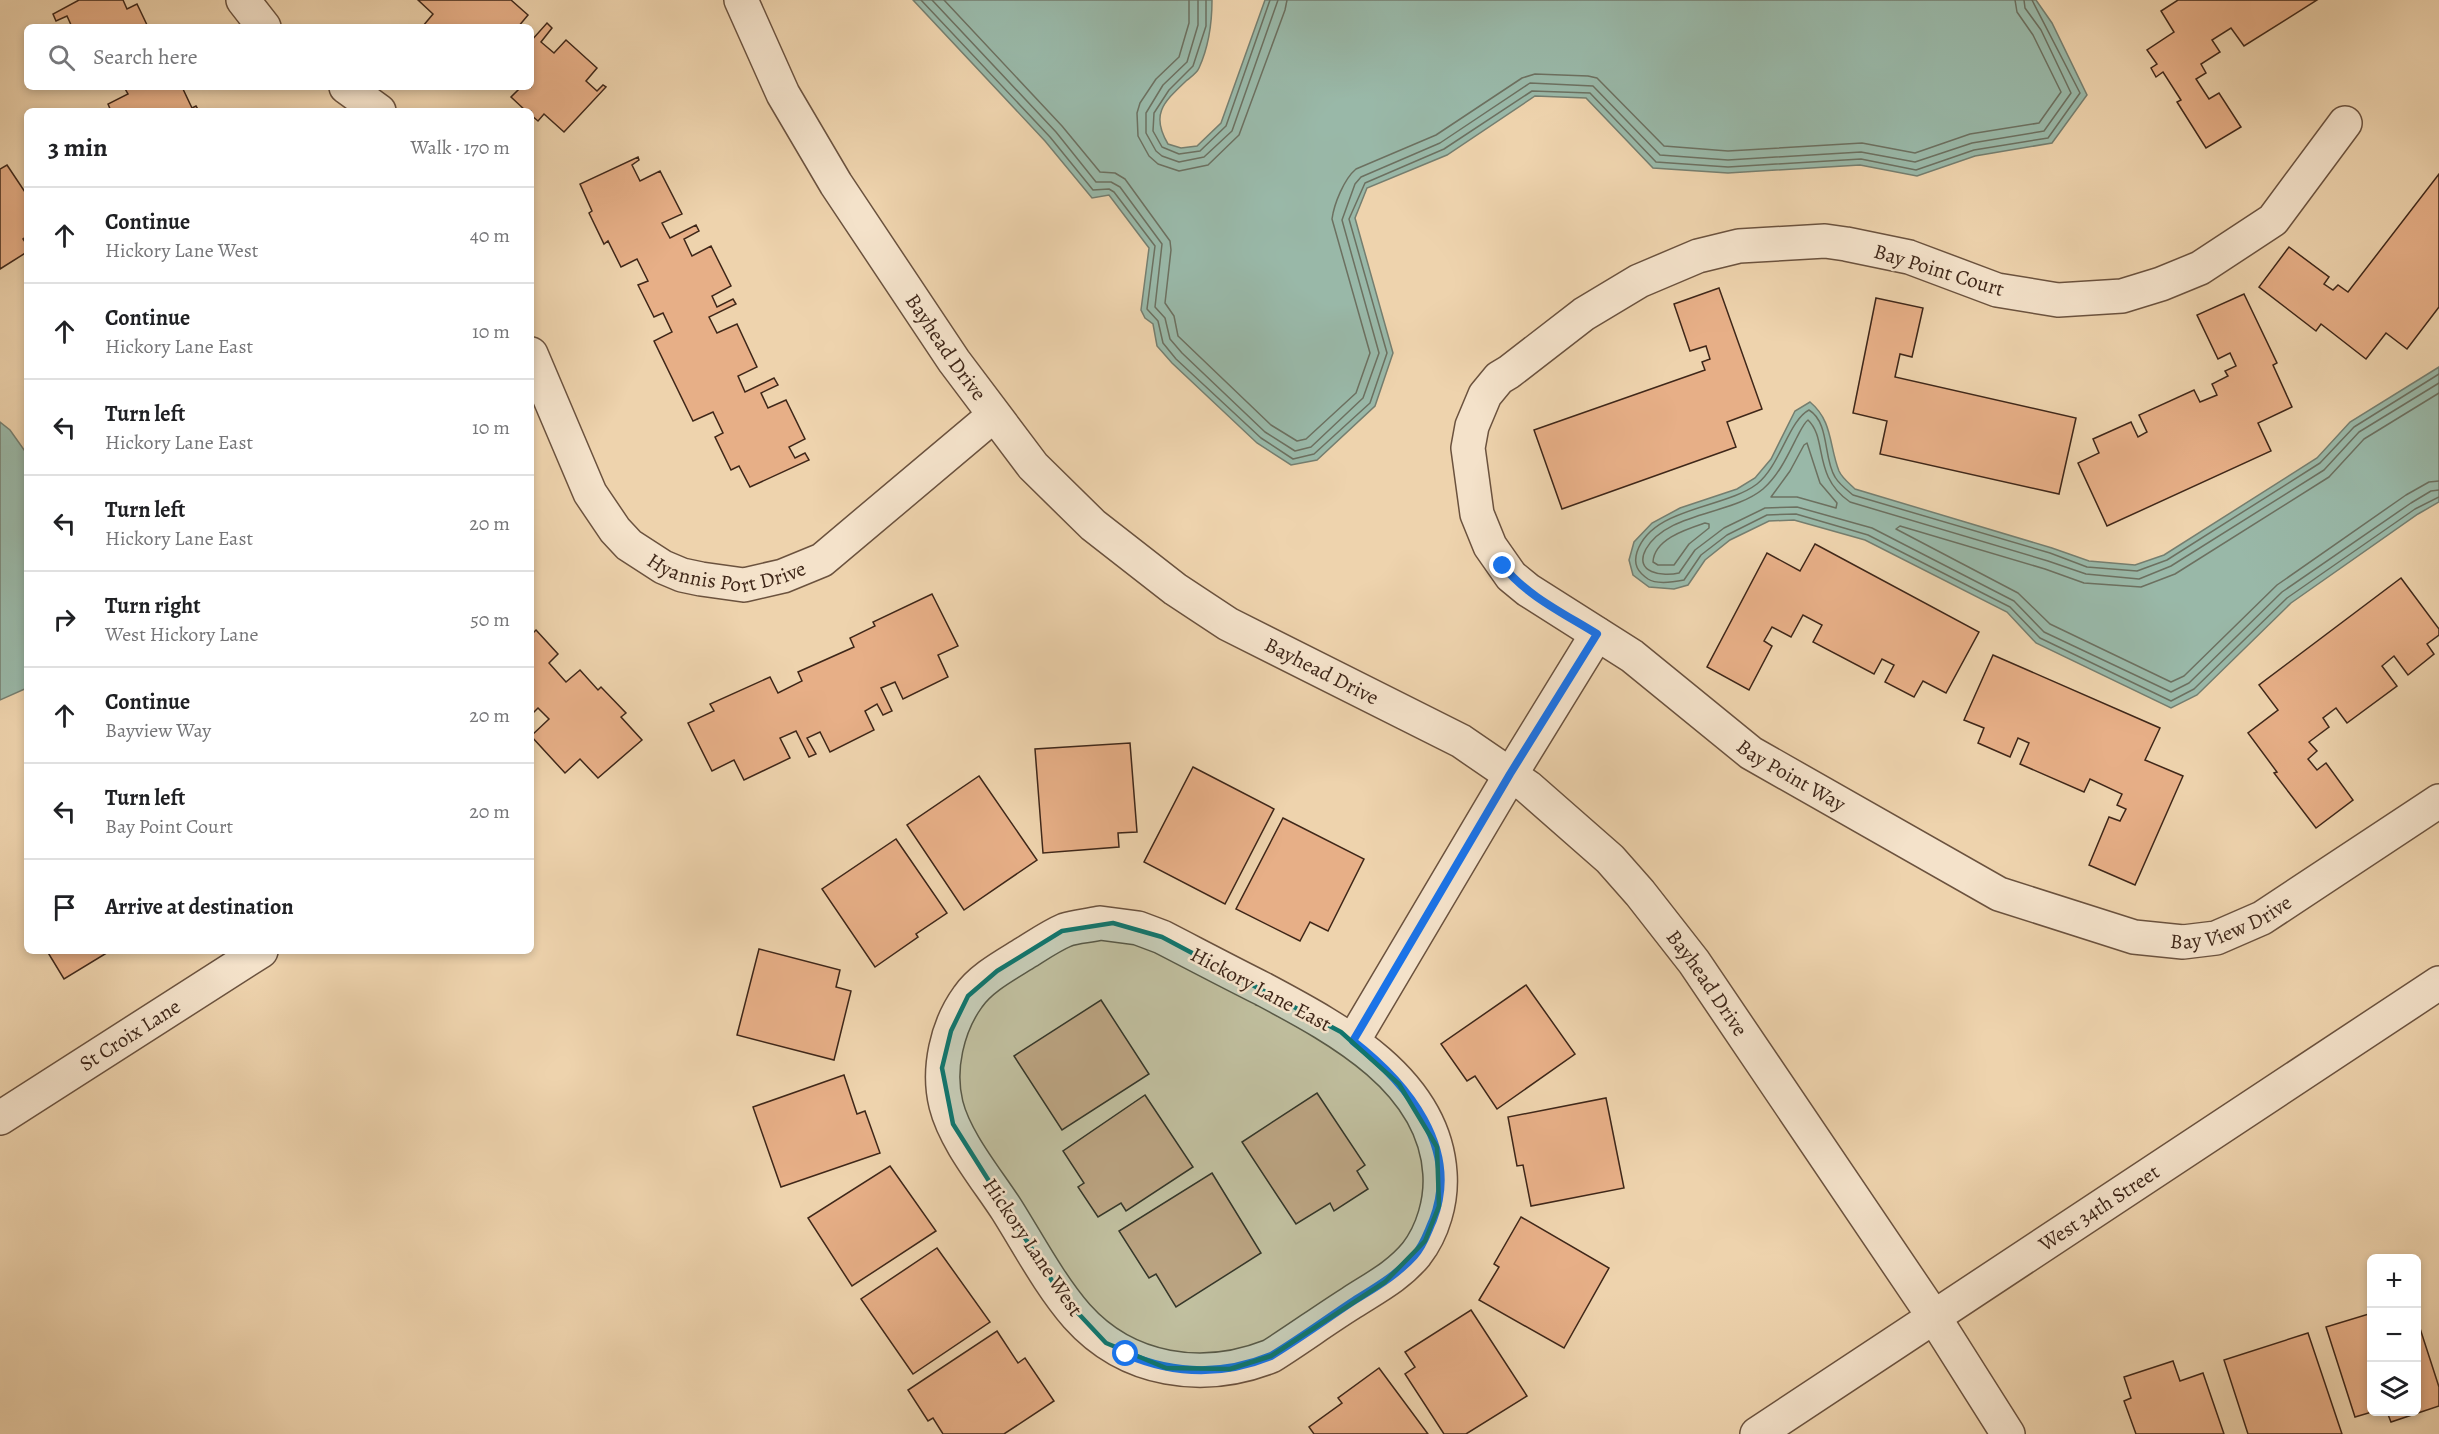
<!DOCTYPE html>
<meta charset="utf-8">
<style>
:root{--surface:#fff;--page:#f2f2f2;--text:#202124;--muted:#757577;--line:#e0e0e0}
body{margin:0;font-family:Alegreya,serif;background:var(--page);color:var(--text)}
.controls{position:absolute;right:18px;bottom:18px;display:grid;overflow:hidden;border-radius:9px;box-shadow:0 3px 9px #0003}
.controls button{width:54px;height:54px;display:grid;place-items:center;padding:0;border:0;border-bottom:2px solid var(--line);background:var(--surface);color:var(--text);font:30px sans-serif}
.stop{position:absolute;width:18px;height:18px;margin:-14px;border:4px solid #1a73e8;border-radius:50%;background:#fff}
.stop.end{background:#1a73e8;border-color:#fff;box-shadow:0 2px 6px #0008}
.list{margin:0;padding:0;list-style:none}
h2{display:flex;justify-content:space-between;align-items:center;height:78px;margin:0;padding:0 24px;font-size:26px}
h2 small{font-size:20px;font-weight:400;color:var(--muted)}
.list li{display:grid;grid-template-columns:39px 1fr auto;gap:18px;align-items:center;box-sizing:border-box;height:96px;padding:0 24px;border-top:2px solid var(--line)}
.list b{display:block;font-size:22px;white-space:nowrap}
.list p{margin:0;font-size:20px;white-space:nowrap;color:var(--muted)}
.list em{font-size:20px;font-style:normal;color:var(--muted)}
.icon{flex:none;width:33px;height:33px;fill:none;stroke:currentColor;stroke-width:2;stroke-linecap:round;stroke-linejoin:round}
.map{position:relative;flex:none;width:2439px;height:1434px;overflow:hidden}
.search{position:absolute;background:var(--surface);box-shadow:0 3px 9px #0003;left:24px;top:24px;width:510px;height:66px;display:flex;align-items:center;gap:15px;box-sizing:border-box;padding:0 21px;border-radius:9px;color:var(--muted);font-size:22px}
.panel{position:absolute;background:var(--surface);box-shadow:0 3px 9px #0003;left:24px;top:108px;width:510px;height:846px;border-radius:9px}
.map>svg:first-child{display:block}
</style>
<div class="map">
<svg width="2439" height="1434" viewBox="0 0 2439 1434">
<rect width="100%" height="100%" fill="#eed3ad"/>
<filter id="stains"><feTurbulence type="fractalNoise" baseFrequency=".00333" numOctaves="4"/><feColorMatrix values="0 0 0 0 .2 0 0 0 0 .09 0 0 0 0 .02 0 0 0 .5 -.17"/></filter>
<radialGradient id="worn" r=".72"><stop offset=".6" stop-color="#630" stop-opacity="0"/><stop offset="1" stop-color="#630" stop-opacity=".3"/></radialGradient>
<g fill="#99b8a8" stroke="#757e6f" stroke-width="1.5">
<path d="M 913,0 L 1212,0 C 1212,23 1209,46 1199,68 C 1197,73 1191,77 1186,81 C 1164,102 1150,114 1168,144 L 1181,148 L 1197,146 L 1221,123 L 1265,0 L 2036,0 L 2052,23 L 2087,95 L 2052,143 L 1975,156 L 1917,176 L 1860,165 L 1728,173 L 1653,168 L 1586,98 L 1535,96 L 1447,155 L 1367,188 L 1355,218 L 1393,353 L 1375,406 L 1317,460 L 1291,465 L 1257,443 L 1172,363 L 1157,346 L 1153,324 L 1145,318 L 1141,310 L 1149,248 L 1109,195 L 1092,198 L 1045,141 Z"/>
<path d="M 2439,367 L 2439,502 L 2418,514 L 2291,603 L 2197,695 L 2171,708 L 2036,643 L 2007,612 L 1865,540 L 1794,520 L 1769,521 L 1730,540 L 1705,560 L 1688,585 L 1674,589 L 1649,587 L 1633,575 L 1629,560 L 1634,542 L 1652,523 L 1680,508 L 1737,489 L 1755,478 L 1771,459 L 1795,411 L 1810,402 C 1833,421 1829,446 1839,471 C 1842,478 1850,484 1855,489 L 2052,548 L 2089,561 L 2135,565 L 2164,555 L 2317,458 L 2350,422 Z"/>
<path d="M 0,422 L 10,430 L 27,454 L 27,688 L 0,700 Z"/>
</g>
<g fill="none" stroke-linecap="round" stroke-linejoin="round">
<g stroke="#6c7060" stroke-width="1.5">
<path d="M 921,0 L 1050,137 L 1093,190 L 1109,189 L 1114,192 L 1155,246 L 1147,309 L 1158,321 L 1163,343 L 1176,359 L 1261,438 L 1293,459 L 1314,454 L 1370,403 L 1387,353 L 1349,219 L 1365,183 L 1444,149 L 1532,91 L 1590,93 L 1656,162 L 1728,167 L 1861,159 L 1916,170 L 1974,150 L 2048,138 L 2080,93 L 2032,0"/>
<path d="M 932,0 L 1056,132 L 1096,182 L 1111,182 L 1120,187 L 1162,244 L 1155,307 L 1165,318 L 1170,339 L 1182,353 L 1265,432 L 1295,451 L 1311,447 L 1363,398 L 1379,353 L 1342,220 L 1355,184 L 1361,177 L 1440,143 L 1530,83 L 1593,86 L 1660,155 L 1728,160 L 1861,152 L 1915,162 L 1972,143 L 2044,131 L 2071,93 L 2041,30 L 2025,8 L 2024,0"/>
<path d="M 944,0 L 1062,126 L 1100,172 L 1115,173 L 1125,179 L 1170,241 L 1171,250 L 1165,303 L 1174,316 L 1178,336 L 1271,425 L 1297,441 L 1306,439 L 1356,393 L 1370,353 L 1332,219 C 1334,204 1344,179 1356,169 L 1436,135 L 1522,78 L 1535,74 L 1588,76 L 1597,78 L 1664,146 L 1728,151 L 1862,143 L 1915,153 L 1970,134 L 2039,123 L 2061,92 L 2033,35 L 2017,12 L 2015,0"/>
<path d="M 1189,0 L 1189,23 L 1179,57 L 1156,79 L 1140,103 L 1137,113 L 1138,136 L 1149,156 L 1158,164 L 1179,171 L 1208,165 L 1239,135 L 1285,10 L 1287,0"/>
<path d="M 1198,0 L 1198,25 L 1187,62 L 1163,85 L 1146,113 L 1146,133 L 1156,151 L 1162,156 L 1179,162 L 1204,157 L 1232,131 L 1278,0"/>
<path d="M 1206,0 L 1206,26 L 1193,66 L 1169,90 L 1154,113 L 1153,131 L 1162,147 L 1179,154 L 1200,151 L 1226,126 L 1270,0"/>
<path d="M 2439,374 L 2354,427 L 2320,463 L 2167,560 L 2137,571 L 2087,567 L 2050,553 L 1853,495 C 1847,490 1839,484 1835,477 C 1823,458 1830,423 1809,410 C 1789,420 1780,466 1757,484 C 1724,509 1652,507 1637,552 C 1633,565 1638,572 1648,579 C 1657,585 1674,582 1684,580 L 1701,555 L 1727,535 L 1767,515 L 1796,514 L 1868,535 L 2010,607 L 2040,638 L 2171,701 L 2194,689 L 2287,598 L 2415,509 L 2439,497"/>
<path d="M 2439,383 L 2359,432 L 2324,470 L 2171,566 L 2139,579 L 2086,574 L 2048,561 L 1850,502 C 1812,476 1828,439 1808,420 C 1803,424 1800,432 1796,439 C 1787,457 1778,476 1763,489 C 1732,515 1667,512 1646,549 C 1633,573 1663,577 1679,573 L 1695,550 L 1724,528 L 1765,508 L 1797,507 L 1872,528 L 2014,601 L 2044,632 L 2171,692 L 2189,683 L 2282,592 L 2411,503 L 2431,491 L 2439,490"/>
<path d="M 2439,393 L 2364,439 L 2329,477 L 2175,574 L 2141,587 L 2084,583 L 2045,569 L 1900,526 L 1896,529 L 2018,593 L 2050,624 L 2171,682 L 2184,676 L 2277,585 L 2406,495 L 2429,482 L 2439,481"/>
<path d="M 1807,443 L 1820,483 L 1837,503 L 1836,508 L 1797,497 L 1771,497 L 1790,471 L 1804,445 Z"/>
<path d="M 1705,523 L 1709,524 L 1709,528 L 1689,544 L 1674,565 L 1658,565 L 1653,562 C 1654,539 1687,529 1705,523 Z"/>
</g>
</g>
<g fill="#e7af87" stroke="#3f2719" stroke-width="1.5">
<path d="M 79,0 L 123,0 L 127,9 L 137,4 L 148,27 L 72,27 L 67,16 L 56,21 L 53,14 Z"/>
<path d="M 418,0 L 511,0 L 528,15 L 518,27 L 424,27 L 423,26 L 433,14 Z"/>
<path d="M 2178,0 L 2317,0 L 2244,46 L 2231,28 L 2212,40 L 2220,52 L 2201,64 L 2206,73 L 2196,79 L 2209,99 L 2219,93 L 2241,127 L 2206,148 L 2177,102 L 2181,100 L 2163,72 L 2156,77 L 2151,68 L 2157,64 L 2147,50 L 2174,32 L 2161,11 Z"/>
<path d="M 547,23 L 552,28 L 541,42 L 554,53 L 566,40 L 597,68 L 586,81 L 597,91 L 603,85 L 606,87 L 564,132 L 544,114 L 538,121 L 531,115 L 531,111 L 526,111 L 511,97 L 519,89 L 516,87 L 531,87 L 531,41 Z"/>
<path d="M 124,87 L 182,87 L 192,108 L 196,106 L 199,111 L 111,111 L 108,104 L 128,94 Z"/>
<path d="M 638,157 L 639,160 L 632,165 L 640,181 L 660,171 L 682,214 L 662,223 L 670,238 L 696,225 L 699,231 L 684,239 L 692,256 L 711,246 L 731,286 L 712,296 L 717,307 L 733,299 L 736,304 L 709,317 L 717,333 L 737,324 L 757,367 L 738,376 L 745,392 L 774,378 L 778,385 L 761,393 L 768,408 L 786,400 L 805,439 L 789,447 L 795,458 L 805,453 L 809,460 L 750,487 L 739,466 L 731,470 L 715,437 L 723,433 L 713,412 L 693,421 L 654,341 L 672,332 L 663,313 L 654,317 L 638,285 L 648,281 L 637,259 L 621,267 L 608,241 L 604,244 L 589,213 L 592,211 L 580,184 Z"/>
<path d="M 7,165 L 27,195 L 27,236 L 23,239 L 27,245 L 27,252 L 0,269 L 0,169 Z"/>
<path d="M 2439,174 L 2439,307 L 2407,349 L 2386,333 L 2366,359 L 2321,324 L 2316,331 L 2259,287 L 2289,247 L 2329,277 L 2324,284 L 2333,290 L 2338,285 L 2348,292 Z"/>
<path d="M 1719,288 L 1762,409 L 1727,422 L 1736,447 L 1562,509 L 1534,430 L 1705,370 L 1702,362 L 1710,359 L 1706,346 L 1690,351 L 1674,304 Z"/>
<path d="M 2244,294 L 2277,363 L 2273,365 L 2292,407 L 2258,423 L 2271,451 L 2107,526 L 2078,463 L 2099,453 L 2093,439 L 2131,422 L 2138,437 L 2147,432 L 2139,415 L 2194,390 L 2200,402 L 2217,395 L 2212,384 L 2228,376 L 2225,371 L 2236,366 L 2230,353 L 2218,359 L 2197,315 Z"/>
<path d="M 1876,298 L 1923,308 L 1912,357 L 1900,354 L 1895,377 L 2076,418 L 2059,494 L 1880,454 L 1887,421 L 1853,413 Z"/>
<path d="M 1815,544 L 1979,632 L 1946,693 L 1923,681 L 1914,697 L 1885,682 L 1894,665 L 1882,659 L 1874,674 L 1813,642 L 1822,625 L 1803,615 L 1791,637 L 1772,627 L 1764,641 L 1772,646 L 1749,690 L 1707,667 L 1767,553 L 1800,571 Z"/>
<path d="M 2401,578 L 2439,629 L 2439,635 L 2427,644 L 2434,654 L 2408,675 L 2394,656 L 2382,666 L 2397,686 L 2347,723 L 2336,708 L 2323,718 L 2329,727 L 2309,742 L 2317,751 L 2308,759 L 2317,770 L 2326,763 L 2353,800 L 2316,828 L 2274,773 L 2277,772 L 2248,733 L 2278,710 L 2259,685 Z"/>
<path d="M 932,594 L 958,646 L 938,655 L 948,677 L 903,699 L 895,682 L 881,688 L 892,711 L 883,715 L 877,704 L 865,711 L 874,730 L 830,752 L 820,732 L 807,738 L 816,754 L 809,757 L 796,731 L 780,738 L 790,758 L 744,780 L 734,760 L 712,771 L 688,723 L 714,711 L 710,704 L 770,677 L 778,693 L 802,681 L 798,672 L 854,647 L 850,638 L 875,626 L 873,622 Z"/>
<path d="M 536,630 L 558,654 L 549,663 L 566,682 L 580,670 L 598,690 L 601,687 L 626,713 L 621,717 L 642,740 L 598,778 L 580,759 L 565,773 L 531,736 L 549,719 L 538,708 L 531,715 L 531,635 Z"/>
<path d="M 1993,655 L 2160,728 L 2145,760 L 2183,776 L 2135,885 L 2089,865 L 2109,817 L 2120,821 L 2126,809 L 2117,805 L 2122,794 L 2090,779 L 2084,792 L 2020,764 L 2029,743 L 2018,738 L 2010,757 L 1978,743 L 1984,728 L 1964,720 Z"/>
<path d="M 1130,743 L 1137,832 L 1118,833 L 1119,847 L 1043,853 L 1035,749 Z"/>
<path d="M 1193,767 L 1274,809 L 1225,904 L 1144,862 Z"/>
<path d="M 979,776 L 1037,860 L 964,910 L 907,825 Z"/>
<path d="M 1283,818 L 1364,859 L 1328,931 L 1310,922 L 1300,941 L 1236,909 Z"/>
<path d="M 896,839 L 947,913 L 916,934 L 918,937 L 875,967 L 822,889 Z"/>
<path d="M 759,949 L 840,970 L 836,987 L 851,991 L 834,1060 L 737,1035 Z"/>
<path d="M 47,951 L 110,951 L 64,979 Z"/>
<path d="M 1526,985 L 1575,1054 L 1497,1109 L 1475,1076 L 1467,1081 L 1441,1044 Z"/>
<path d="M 1101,1000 L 1149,1074 L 1062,1130 L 1014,1056 Z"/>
<path d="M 844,1075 L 857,1114 L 865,1111 L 880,1153 L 781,1187 L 753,1107 Z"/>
<path d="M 1317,1093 L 1365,1165 L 1357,1171 L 1368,1189 L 1334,1211 L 1330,1203 L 1296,1224 L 1242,1142 Z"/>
<path d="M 1145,1095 L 1193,1167 L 1126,1211 L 1121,1203 L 1098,1217 L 1078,1187 L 1084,1183 L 1063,1151 Z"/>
<path d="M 1606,1098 L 1624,1188 L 1531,1206 L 1523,1165 L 1517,1166 L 1508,1117 Z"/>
<path d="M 890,1166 L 936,1231 L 852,1286 L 808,1218 Z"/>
<path d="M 1212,1173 L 1261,1253 L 1176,1307 L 1156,1274 L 1149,1278 L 1119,1231 Z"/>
<path d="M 1521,1217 L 1609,1268 L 1564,1348 L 1479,1300 L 1499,1267 L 1494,1264 Z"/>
<path d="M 937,1248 L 990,1322 L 913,1374 L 861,1299 Z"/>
<path d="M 1471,1310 L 1527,1396 L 1466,1434 L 1444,1434 L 1405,1374 L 1415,1367 L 1405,1352 Z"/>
<path d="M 2372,1313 L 2372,1412 L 2355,1417 L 2326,1327 Z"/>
<path d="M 2416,1316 L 2439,1387 L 2439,1406 L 2391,1422 L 2387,1412 L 2416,1412 Z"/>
<path d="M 997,1331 L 1018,1363 L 1025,1358 L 1054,1401 L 1004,1434 L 943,1434 L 933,1418 L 928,1421 L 908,1390 Z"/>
<path d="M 2308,1333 L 2342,1434 L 2248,1434 L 2224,1360 Z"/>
<path d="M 2173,1361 L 2180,1381 L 2203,1373 L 2224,1434 L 2136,1434 L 2124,1401 L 2131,1398 L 2124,1377 Z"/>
<path d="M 1379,1368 L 1428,1434 L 1314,1434 L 1309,1427 L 1342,1403 L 1338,1398 Z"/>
</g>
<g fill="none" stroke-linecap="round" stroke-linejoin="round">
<defs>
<g id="minor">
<path d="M 243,0 L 264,27"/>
<path id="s1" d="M 741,0 L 783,94 L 836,184 L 954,361 L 1033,466 L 1093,525 L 1175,589 L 1228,624 L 1461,741 L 1528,787 L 1610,859 L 1640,893 L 1694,962 L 1934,1317 L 2008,1434"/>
<path d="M 346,87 L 379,111"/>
<path id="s2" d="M 2345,123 L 2273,220 L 2200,268 L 2161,284 L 2122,296 L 2058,300 L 1997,290 L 1909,257 L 1846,244 L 1825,241 L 1739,246 L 1698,256 L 1639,281 L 1584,314 L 1509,372 L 1499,378 L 1485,395 L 1472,426 L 1468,448 L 1477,514 L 1490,546 L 1511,576 L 1528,590 L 1632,656 L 1751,753 L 1999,894 L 2134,937 L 2183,942 L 2216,938 L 2262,918 L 2439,801"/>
<path id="s3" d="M 531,354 L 590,493 L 615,530 L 629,545 L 663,567 L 682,575 L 701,579 L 744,585 L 783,576 L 822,560 L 993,416"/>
<path d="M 1100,923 L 1138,928 L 1162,937 C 1195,954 1229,972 1263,989 C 1336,1028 1434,1079 1440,1173 C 1442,1201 1433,1232 1416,1254 C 1398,1276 1374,1288 1351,1303 C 1324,1320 1298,1339 1271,1356 C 1203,1383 1127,1372 1077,1316 C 1050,1285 1029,1245 1007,1210 C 987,1179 955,1141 946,1105 C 937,1069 947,1026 968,997 C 981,978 1006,965 1025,953 C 1038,945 1051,936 1065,930 C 1076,926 1088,926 1100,923 Z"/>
<path d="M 1353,1041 L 1511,774 L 1597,634"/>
<path id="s4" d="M 0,1118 L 261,951"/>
</g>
<g id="tertiary">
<path id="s5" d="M 1757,1434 L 2439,983"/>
</g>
</defs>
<use href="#minor" stroke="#6b523e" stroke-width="36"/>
<use href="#tertiary" stroke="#6b523e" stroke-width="36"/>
<use href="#minor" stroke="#f4e2ca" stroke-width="33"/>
<use href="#tertiary" stroke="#f4e2ca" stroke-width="33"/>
</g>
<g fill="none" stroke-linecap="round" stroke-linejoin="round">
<path stroke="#1a73e8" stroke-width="8" d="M 1126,1354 C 1175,1375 1222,1376 1271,1356 C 1299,1339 1325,1320 1352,1302 C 1374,1288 1396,1276 1414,1256 C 1424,1245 1427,1233 1433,1220 C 1461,1148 1407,1083 1353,1041 L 1510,774 L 1597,634 C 1565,614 1527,596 1503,566"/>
</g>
<path fill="#0f766e" fill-opacity="0.2" stroke="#0f766e" stroke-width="4.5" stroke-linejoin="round" d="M 1113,923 L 1162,937 L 1341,1032 L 1399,1084 L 1437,1147 L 1439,1206 L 1425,1241 L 1385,1282 L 1271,1356 L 1230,1369 L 1166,1368 L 1106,1343 L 1061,1295 L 953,1124 L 942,1068 L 951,1031 L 968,996 L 997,971 L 1062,931 Z"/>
<g text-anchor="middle" stroke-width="5" stroke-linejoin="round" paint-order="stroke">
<g font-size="21" fill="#3f2719" stroke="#f4e2ca">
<text transform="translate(1939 270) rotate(17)" y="7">Bay Point Court</text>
<text dy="7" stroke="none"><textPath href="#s1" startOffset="404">Bayhead Drive</textPath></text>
<text dy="7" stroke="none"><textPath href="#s3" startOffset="322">Hyannis Port Drive</textPath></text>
<text dy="7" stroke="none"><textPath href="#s1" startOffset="908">Bayhead Drive</textPath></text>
<text dy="7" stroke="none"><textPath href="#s2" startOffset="1520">Bay Point Way</textPath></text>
<text dy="7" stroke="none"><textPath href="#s2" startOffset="2002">Bay View Drive</textPath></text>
<text dy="7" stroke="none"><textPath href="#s1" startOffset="1412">Bayhead Drive</textPath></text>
<text transform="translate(1261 989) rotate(28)" y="7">Hickory Lane East</text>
<text dy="7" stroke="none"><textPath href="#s4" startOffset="154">St Croix Lane</textPath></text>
<text dy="7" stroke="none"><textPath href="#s5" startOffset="410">West 34th Street</textPath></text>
<text transform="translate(1033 1247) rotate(56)" y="7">Hickory Lane West</text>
</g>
</g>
<rect width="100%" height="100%" filter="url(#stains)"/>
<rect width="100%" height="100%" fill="url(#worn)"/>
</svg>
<div class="controls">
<button>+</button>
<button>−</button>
<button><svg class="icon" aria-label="layers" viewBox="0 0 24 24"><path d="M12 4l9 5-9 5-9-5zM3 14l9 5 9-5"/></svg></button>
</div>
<div class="stop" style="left:1126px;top:1354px"></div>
<div class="stop end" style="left:1503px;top:566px"></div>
<div class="search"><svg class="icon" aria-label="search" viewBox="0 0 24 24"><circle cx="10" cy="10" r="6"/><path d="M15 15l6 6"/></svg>Search here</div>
<section class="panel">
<h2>3 min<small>Walk · 170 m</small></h2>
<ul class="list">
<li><svg class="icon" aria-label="ahead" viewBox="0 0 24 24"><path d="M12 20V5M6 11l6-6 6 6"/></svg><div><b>Continue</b><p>Hickory Lane West</p></div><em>40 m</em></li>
<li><svg class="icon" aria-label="ahead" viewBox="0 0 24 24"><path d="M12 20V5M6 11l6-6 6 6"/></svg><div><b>Continue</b><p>Hickory Lane East</p></div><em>10 m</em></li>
<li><svg class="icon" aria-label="left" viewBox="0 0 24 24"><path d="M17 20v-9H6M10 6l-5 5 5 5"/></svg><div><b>Turn left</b><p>Hickory Lane East</p></div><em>10 m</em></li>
<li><svg class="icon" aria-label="left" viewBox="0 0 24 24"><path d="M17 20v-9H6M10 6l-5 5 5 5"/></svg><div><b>Turn left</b><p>Hickory Lane East</p></div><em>20 m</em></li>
<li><svg class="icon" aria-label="right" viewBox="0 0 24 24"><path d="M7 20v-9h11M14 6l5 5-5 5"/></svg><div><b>Turn right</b><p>West Hickory Lane</p></div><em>50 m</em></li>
<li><svg class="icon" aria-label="ahead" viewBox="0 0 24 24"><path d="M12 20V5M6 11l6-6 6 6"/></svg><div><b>Continue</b><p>Bayview Way</p></div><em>20 m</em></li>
<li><svg class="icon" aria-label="left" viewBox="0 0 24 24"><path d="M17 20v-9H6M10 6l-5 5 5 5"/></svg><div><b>Turn left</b><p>Bay Point Court</p></div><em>20 m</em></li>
<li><svg class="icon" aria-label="arrive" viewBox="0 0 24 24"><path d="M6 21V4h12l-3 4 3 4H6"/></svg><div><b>Arrive at destination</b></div></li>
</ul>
</section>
</div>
